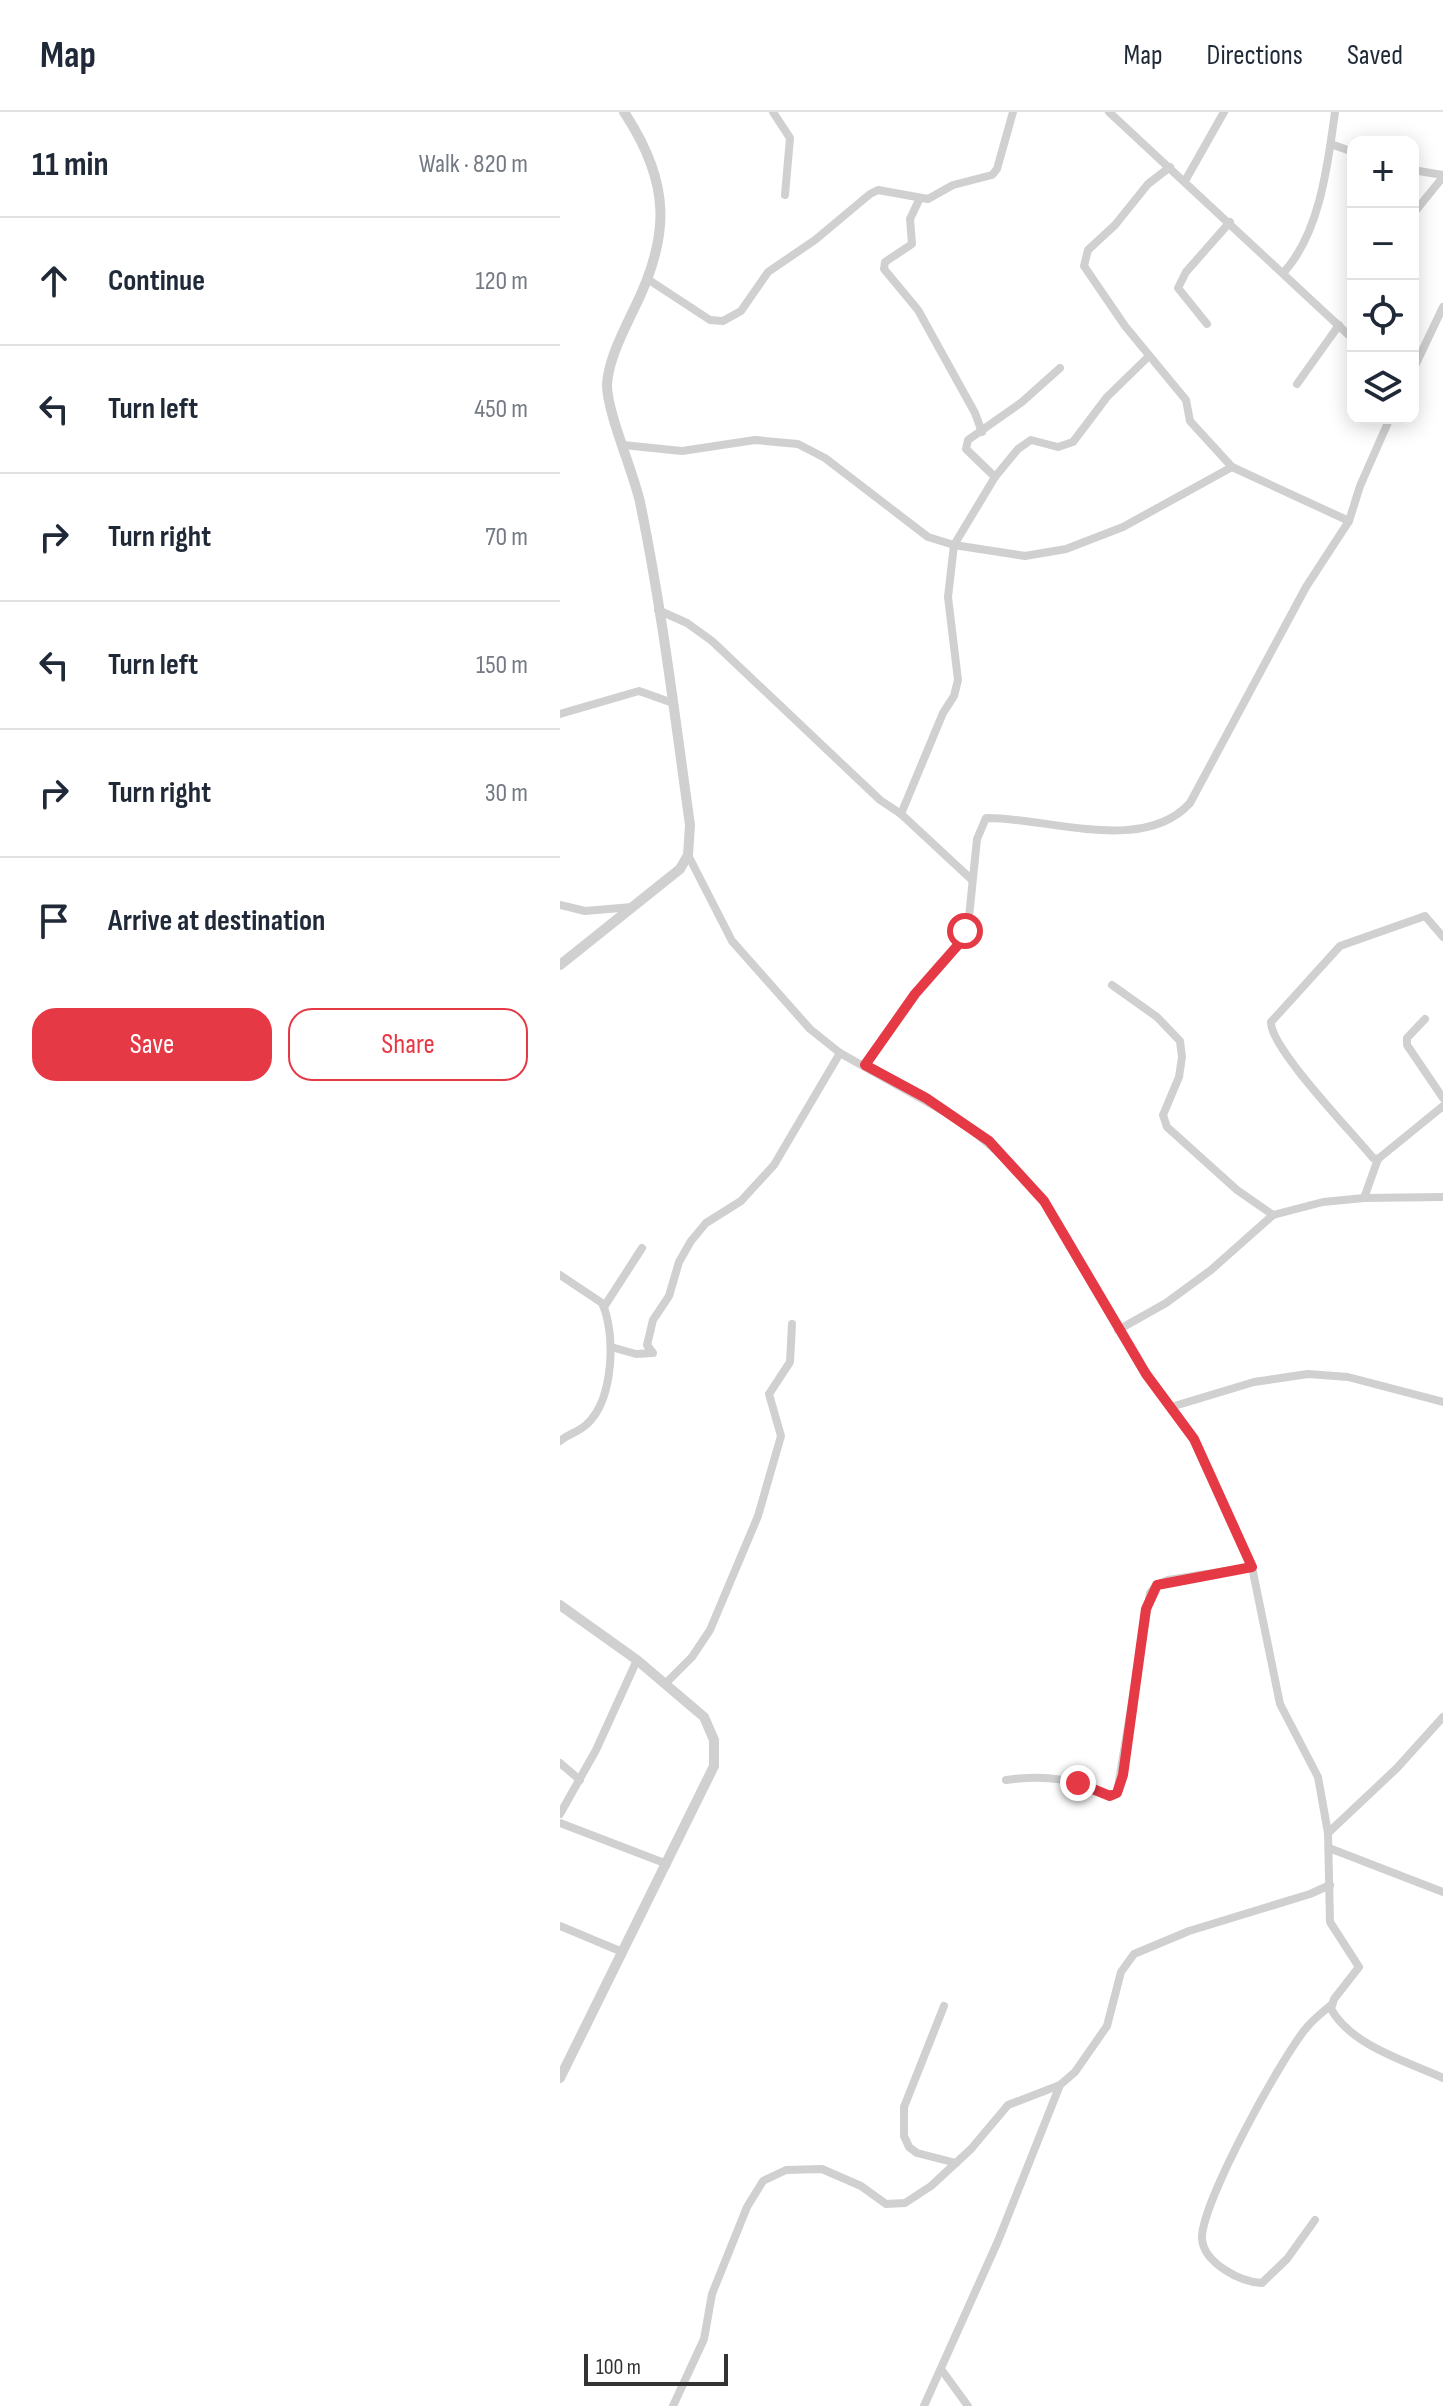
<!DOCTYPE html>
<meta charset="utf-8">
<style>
:root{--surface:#fff;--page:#f6f6f7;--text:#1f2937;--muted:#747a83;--line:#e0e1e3;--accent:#e63946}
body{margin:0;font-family:"Sofia Sans Condensed",sans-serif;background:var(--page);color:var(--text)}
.controls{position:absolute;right:24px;top:24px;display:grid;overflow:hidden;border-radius:16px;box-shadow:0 4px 20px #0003}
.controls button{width:72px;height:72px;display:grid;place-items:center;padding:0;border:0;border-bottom:2px solid var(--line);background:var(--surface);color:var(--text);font:40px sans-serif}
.scale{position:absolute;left:24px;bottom:20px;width:144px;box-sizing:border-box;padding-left:8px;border:4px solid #333;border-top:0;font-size:22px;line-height:28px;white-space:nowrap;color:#333;-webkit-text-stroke:6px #fff;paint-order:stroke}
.stop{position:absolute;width:24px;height:24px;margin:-18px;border:6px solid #e63946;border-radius:50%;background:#fff}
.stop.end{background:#e63946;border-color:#fff;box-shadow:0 2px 8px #0008}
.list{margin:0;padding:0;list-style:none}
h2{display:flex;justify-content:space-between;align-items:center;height:104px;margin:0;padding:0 32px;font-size:34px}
h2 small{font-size:26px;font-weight:400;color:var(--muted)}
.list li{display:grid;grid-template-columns:52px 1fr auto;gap:24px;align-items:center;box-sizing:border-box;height:128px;padding:0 32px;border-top:2px solid var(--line)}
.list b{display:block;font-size:30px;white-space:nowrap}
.list em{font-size:26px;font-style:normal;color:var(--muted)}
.actions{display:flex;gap:16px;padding:24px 32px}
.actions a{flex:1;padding:18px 0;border:2px solid var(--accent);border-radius:24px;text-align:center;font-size:28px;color:var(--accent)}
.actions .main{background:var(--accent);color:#fff}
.icon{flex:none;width:44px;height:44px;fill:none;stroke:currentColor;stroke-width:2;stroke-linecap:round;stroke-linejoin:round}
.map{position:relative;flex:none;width:883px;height:2294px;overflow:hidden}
header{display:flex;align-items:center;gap:48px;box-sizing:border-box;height:112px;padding:0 40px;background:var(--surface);border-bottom:2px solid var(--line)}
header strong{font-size:38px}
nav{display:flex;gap:44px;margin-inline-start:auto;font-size:28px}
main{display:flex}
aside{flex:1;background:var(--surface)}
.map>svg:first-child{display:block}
</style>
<header>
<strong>Map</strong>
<nav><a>Map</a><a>Directions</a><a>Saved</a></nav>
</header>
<main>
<aside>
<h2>11 min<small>Walk · 820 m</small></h2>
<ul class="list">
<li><svg class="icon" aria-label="ahead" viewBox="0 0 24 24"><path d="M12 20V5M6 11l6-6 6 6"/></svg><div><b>Continue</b></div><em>120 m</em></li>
<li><svg class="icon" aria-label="left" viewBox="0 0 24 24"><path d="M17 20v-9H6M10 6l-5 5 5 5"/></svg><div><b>Turn left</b></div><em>450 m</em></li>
<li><svg class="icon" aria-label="right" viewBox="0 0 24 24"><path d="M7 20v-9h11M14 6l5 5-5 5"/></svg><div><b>Turn right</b></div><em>70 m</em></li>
<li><svg class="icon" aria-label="left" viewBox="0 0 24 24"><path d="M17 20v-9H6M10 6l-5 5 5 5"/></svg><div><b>Turn left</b></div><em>150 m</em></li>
<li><svg class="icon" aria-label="right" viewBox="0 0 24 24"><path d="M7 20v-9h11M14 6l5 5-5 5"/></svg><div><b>Turn right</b></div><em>30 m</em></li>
<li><svg class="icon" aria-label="arrive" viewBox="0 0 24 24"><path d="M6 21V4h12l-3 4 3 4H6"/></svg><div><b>Arrive at destination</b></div></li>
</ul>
<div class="actions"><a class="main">Save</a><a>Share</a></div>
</aside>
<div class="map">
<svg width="883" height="2294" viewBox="0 0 883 2294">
<rect width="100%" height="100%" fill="#fff"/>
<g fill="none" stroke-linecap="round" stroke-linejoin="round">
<g stroke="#d0d0d0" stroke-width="8">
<path d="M 213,0 L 230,26 L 225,83"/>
<path d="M 549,0 L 793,227"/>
<path d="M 771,32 L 793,40"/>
<path d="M 610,55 L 588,72 L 555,113 L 528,138 L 524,154 L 565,214 L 626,288 L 630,309 L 672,355 L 789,409"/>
<path d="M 853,58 L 883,63"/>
<path d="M 625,69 L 664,0"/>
<path d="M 359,88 L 350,107 L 352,132 L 325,150 L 324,157 L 358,198 L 415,301 L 422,320"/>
<path d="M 853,102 L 883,65"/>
<path d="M 791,106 L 793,103"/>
<path d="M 723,161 C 760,122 768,51 775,0"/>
<path d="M 89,168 L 150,208 L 163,209 L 181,199 L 208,160 L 255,128 L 310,82 L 318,78 L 368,87 L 393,73 L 432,63 L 437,57 L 453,0"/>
<path d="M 647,212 L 618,176 L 626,160 L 670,110"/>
<path d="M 853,258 L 883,195"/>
<path d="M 737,272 L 779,213"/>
<path d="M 63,333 L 122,339 L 195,328 L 238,332 L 265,346 L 368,425 L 394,433 L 465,444 L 506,437 L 563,415 L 672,355"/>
<path d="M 435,365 L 406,337 L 408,328 L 462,290 L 500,256"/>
<path d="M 98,498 L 127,511 L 152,529 L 320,688 L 341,702 L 411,767"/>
<path d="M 0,602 L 79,579 L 113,591"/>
<path d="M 341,702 L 383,601 L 394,584 L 398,568 L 388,485 L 394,433 L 435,365 L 458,337 L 471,328 L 498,335 L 513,330 L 547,285 L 589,244"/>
<path d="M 128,743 L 172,829 L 250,917 L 280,941 L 401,1009 L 451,1051 L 484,1089 L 586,1262 L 634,1327 L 692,1455 L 720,1592 L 758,1665 L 768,1721 L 770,1810 L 799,1855 L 774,1887 L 771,1897 C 792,1934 846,1949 883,1966"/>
<path d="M 0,793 L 25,799 L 72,795"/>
<path d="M 552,873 L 597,905 L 620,929 L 622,945 L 619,965 L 603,1003 L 607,1015 L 677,1078 L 713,1103"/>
<path d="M 865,907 L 847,926 L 847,933 L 883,986"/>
<path d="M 305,953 L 355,882 L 398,833 L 409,805 L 417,727 L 426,706 C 487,705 583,743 630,691 L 746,475 L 789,409 L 800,374 L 830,306"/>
<path d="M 818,1047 L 813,1046 C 793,1021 710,936 711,910 L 780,834 L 865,804 L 883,825"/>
<path d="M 804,1086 L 883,1085"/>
<path d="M 0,1163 L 42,1191 C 56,1221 54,1287 27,1312 C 19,1320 8,1322 0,1329"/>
<path d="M 44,1195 L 82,1136"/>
<path d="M 558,1218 L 606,1191 L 651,1158 L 713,1103 L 763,1090 L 804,1086 L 818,1047 L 883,994"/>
<path d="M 51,1235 L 76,1242 L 93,1241 L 87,1233 L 93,1208 L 109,1184 L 119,1150 L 131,1129 L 146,1111 L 181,1089 L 214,1053 L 280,941"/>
<path d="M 611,1295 L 694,1270 L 748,1262 L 788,1265 L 883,1290"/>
<path d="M 105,1572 L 132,1545 L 150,1518 L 198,1404 L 221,1324 L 209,1282 L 230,1250 L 232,1212"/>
<path d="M 0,1651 L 20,1668"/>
<path d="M 446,1668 C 490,1662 509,1667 550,1684 L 557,1681 L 590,1481 L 597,1473 L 608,1468 L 692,1455"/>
<path d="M 0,1702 L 36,1638 L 77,1548"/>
<path d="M 0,1711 L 107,1752"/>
<path d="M 768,1721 L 837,1656 L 883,1605"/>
<path d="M 769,1736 L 883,1780"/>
<path d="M 0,1814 L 60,1839"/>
<path d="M 384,1894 L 344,1995 L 344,2024 L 349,2035 L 357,2041 L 396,2051"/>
<path d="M 755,2108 L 727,2147 L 702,2171 C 680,2170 644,2151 642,2127 C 640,2093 723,1942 748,1914 C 755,1906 763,1900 771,1893"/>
<path d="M 381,2257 L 408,2294"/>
<path d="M 113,2294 L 144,2227 L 152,2182 L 187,2095 L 203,2069 L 226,2058 L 262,2057 L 301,2074 L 326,2092 L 345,2091 L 371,2074 L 411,2037 L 448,1993 L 500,1973 L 515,1960 L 547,1914 L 561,1860 L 574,1842 L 629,1819 L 750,1782 L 770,1773"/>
<path d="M 364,2294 L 438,2129 L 500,1973"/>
</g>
<g stroke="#d0d0d0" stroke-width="10">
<path d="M 0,853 L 120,757 L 128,743 L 130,713 C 115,606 102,496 80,390 C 73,359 47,300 47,273 C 48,249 63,220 73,199 C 111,124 111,71 64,0"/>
<path d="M 0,1493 L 77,1548 L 144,1605 L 154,1628 L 154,1654 L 0,1966"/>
</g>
</g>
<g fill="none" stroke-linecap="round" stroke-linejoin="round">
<path stroke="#e63946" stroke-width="10" d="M 405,819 L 398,833 L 355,882 L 305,953 L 366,986 L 429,1029 L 484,1089 L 586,1262 L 634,1327 L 692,1455 L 597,1473 L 586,1497 L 563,1663 L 557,1681 L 550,1684 L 518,1671"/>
</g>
</svg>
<div class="controls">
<button>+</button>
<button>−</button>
<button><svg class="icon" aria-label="locate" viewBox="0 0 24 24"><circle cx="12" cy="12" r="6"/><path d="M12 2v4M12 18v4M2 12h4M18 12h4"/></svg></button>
<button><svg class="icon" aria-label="layers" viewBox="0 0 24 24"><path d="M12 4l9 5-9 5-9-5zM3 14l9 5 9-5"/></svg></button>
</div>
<div class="scale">100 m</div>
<div class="stop" style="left:405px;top:819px"></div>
<div class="stop end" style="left:518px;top:1671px"></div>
</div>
</main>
